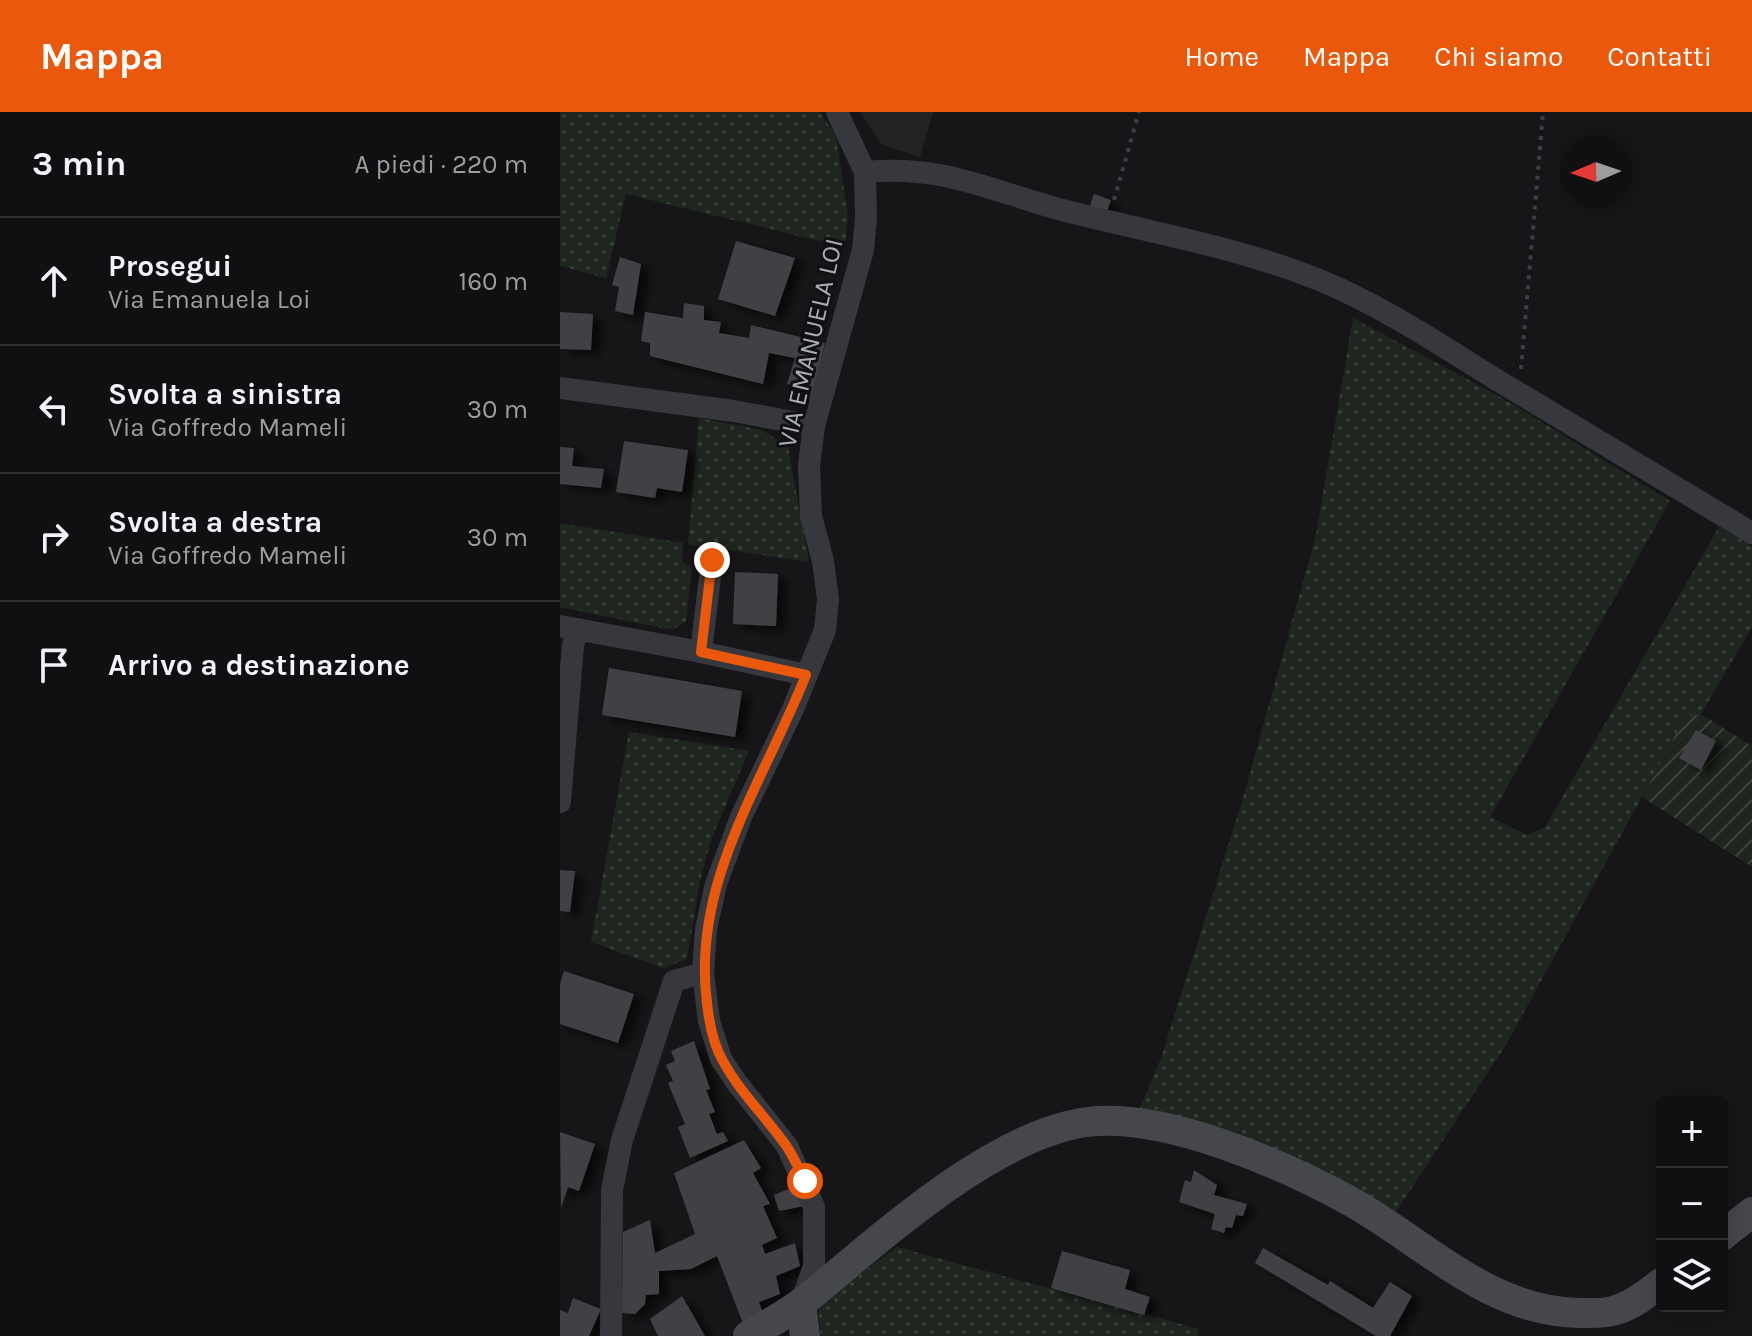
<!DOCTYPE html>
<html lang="it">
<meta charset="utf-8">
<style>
:root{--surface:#101012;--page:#19191b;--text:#f1f3f6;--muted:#9c9d9f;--line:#303032;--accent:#ea580c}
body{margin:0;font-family:Karla,sans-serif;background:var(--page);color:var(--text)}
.controls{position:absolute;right:24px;bottom:24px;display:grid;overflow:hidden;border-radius:8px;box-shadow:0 4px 20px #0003}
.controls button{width:72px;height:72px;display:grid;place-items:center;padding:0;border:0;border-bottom:2px solid var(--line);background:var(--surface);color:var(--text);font:40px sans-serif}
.compass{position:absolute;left:1000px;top:24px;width:72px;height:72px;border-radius:50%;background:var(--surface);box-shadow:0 4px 20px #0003;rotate:268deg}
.stop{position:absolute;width:24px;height:24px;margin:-18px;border:6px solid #ea580c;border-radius:50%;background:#fff}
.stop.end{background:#ea580c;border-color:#fff;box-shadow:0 2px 8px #0008}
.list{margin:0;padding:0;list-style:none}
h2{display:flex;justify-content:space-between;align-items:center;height:104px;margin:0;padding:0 32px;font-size:34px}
h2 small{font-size:26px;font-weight:400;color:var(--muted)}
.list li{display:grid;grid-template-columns:52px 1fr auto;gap:24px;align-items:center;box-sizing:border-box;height:128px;padding:0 32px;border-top:2px solid var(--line)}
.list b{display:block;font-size:30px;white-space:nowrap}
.list p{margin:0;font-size:26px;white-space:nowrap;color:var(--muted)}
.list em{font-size:26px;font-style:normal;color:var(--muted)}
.icon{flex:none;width:44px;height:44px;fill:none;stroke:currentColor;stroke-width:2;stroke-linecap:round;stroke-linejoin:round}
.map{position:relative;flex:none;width:1192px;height:1224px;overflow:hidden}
header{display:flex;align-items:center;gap:48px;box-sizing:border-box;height:112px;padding:0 40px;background:var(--accent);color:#fff}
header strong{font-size:38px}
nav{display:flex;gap:44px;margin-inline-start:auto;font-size:28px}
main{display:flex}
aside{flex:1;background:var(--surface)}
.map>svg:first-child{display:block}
</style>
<header>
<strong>Mappa</strong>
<nav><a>Home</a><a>Mappa</a><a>Chi siamo</a><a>Contatti</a></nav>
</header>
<main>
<aside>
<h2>3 min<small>A piedi · 220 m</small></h2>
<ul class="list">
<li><svg class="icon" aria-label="ahead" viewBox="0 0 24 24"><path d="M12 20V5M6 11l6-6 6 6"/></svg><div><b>Prosegui</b><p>Via Emanuela Loi</p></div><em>160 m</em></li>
<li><svg class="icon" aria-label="left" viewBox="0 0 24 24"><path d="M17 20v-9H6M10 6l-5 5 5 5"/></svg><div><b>Svolta a sinistra</b><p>Via Goffredo Mameli</p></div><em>30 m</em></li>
<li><svg class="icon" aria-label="right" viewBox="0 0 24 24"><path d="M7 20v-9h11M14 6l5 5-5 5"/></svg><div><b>Svolta a destra</b><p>Via Goffredo Mameli</p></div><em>30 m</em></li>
<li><svg class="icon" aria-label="arrive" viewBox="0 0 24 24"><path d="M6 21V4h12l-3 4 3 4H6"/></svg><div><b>Arrivo a destinazione</b></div></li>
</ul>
</aside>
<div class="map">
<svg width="1192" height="1224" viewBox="0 0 1192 1224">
<defs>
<pattern id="grass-dots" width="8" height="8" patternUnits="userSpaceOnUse" patternTransform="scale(2)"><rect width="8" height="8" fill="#1e261f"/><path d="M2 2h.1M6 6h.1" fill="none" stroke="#3c433d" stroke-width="1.8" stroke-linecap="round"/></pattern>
<pattern id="garden-furrows" width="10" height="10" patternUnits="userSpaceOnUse" patternTransform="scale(2)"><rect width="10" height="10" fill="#1e261f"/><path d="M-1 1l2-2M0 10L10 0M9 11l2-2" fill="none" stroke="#3c433d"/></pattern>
<filter id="shadow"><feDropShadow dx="9" dy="5" stdDeviation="4" flood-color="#0009"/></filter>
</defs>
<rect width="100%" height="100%" fill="#161618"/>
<path fill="#222225" d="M 300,0 L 373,0 L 360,45 L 321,32 Z"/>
<g fill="url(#grass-dots)">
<path d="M 0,0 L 260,0 L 276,24 L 288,104 L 285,135 L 66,82 L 46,166 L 0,154 Z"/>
<path d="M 793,206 L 946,288 L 1110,389 L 930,705 L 967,723 L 985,715 L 1159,415 L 1192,434 L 1192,515 L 1141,602 L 1125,606 L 946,933 L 835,1101 C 752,1062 670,1012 580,996 L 601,946 L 682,690 L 756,423 Z"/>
<path d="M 139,306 L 202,318 L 228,335 L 249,450 L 128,432 Z"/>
<path d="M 0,411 L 123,431 L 122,450 L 132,455 L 126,509 L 118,515 L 108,517 L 0,495 Z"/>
<path d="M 69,620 L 189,639 L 151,728 L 140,769 L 127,847 L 103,856 L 31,830 Z"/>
<path d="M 337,1135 L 639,1217 L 637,1224 L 261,1224 L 258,1194 Z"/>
</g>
<path fill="url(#garden-furrows)" d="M 1141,602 L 1192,634 L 1192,755 L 1082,685 L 1125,605 Z"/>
<g fill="#404145" filter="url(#shadow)">
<path d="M 534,82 L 551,88 L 545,105 L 528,99 Z"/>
<path d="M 176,129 L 235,146 L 215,204 L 158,187 Z"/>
<path d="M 60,145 L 81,152 L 73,203 L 55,199 L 59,175 L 52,173 Z"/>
<path d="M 124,191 L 144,194 L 144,208 L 161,210 L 159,221 L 189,226 L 191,213 L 265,231 L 252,288 L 235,289 L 238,275 L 227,272 L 235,246 L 209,241 L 203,272 L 90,244 L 90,231 L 81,229 L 85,200 L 123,206 Z"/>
<path d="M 0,200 L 33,202 L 31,238 L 0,237 Z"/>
<path d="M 64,329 L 128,338 L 122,380 L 97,376 L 95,386 L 56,380 Z"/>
<path d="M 0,335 L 14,336 L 12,354 L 44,357 L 41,376 L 0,372 Z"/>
<path d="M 175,460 L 218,462 L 216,514 L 173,512 Z"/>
<path d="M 49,556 L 182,579 L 175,625 L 42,603 Z"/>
<path d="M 1136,618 L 1156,629 L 1141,658 L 1119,646 Z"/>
<path d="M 0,758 L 15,759 L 10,800 L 0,799 Z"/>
<path d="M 4,859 L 74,882 L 58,931 L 0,912 L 0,872 Z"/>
<path d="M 134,929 L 150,977 L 146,978 L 155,1000 L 149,1002 L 157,1022 L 163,1020 L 168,1029 L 130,1046 L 118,1015 L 125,1012 L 108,971 L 113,969 L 106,953 L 115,949 L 111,939 Z"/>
<path d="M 0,1020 L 35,1032 L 19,1079 L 8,1075 L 1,1096 Z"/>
<path d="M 184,1028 L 201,1056 L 193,1061 L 210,1092 L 203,1094 L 217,1126 L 202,1133 L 205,1142 L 235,1131 L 240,1154 L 216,1164 L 220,1182 L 199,1190 L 203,1202 L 184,1214 L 157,1144 L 131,1157 L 99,1159 L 99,1182 L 86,1183 L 85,1192 L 75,1202 L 62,1201 L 63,1120 L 90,1108 L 95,1141 L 135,1122 L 114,1061 Z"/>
<path d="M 634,1058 L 657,1073 L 654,1083 L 687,1092 L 683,1104 L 676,1103 L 672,1116 L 666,1115 L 664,1121 L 651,1117 L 655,1102 L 619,1090 L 625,1068 L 631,1070 Z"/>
<path d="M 236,1074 L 244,1094 L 219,1099 L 214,1083 Z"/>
<path d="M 703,1136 L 768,1173 L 770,1169 L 813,1196 L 830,1170 L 852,1184 L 830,1224 L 816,1224 L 695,1151 Z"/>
<path d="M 502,1139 L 570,1158 L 565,1177 L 590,1185 L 584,1203 L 491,1176 Z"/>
<path d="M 122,1184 L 145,1224 L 98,1224 L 90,1207 Z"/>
<path d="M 13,1186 L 41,1197 L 29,1224 L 0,1224 L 0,1198 L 8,1201 Z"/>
</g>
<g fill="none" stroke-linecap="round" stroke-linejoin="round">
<g stroke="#3d3f44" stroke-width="4" stroke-dasharray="4 6" stroke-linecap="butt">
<path d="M 554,88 L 579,0"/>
<path d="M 961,257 L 983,0"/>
</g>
<g stroke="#37383d" stroke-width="22">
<path d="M 305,60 C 384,52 433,80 506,99 C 589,120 677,135 757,167 C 821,193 879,232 937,268 C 1022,319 1107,370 1192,421"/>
<path d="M 0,276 L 174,299 L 254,314"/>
<path d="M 0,514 L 141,540 L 246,563"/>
<path d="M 141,540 L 152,448"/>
<path d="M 0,690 L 13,533 L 18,517"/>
<path d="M 241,1191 L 254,1154 L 254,1095 L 227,1034 L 177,971 L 161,947 L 149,909 L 143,861 L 146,817 L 156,772 L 181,705 L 233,597 L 265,518 L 268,487 L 263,449 L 251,404 L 249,353 L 254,314 L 303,138 L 306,106 L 305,60 L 277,0"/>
<path d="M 51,1224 L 52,1078 L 62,1028 L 114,869 L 143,861"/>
</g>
<g stroke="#45474d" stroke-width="30">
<path d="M 1162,1124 L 1192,1100"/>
<path d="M 241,1191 L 245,1224"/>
<path d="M 188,1224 C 206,1213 227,1202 244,1189 C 318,1129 431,1023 527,1010 C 604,1000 722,1052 790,1089 C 865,1131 929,1200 1020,1201 C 1031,1201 1045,1202 1056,1198 C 1073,1193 1088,1181 1102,1170"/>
</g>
</g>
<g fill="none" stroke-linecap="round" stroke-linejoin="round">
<path stroke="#ea580c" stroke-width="10" d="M 152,448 L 141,540 L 246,563 C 204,669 131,771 147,891 C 149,910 153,932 163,949 C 179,979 205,1004 225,1032 C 233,1043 239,1057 245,1069"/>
</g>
<g text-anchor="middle" stroke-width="6" stroke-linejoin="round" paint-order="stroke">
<g font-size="26" fill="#a8adb8" stroke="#111113">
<text transform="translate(250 231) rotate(-77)" y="9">VIA EMANUELA LOI</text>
</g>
</g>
</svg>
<div class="controls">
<button>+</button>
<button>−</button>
<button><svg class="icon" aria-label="layers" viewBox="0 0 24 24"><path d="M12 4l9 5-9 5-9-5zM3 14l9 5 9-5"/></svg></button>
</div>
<svg class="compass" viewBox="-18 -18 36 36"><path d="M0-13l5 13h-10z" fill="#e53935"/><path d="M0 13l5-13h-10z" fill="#9c9d9f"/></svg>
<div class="stop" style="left:245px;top:1069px"></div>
<div class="stop end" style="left:152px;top:448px"></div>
</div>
</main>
